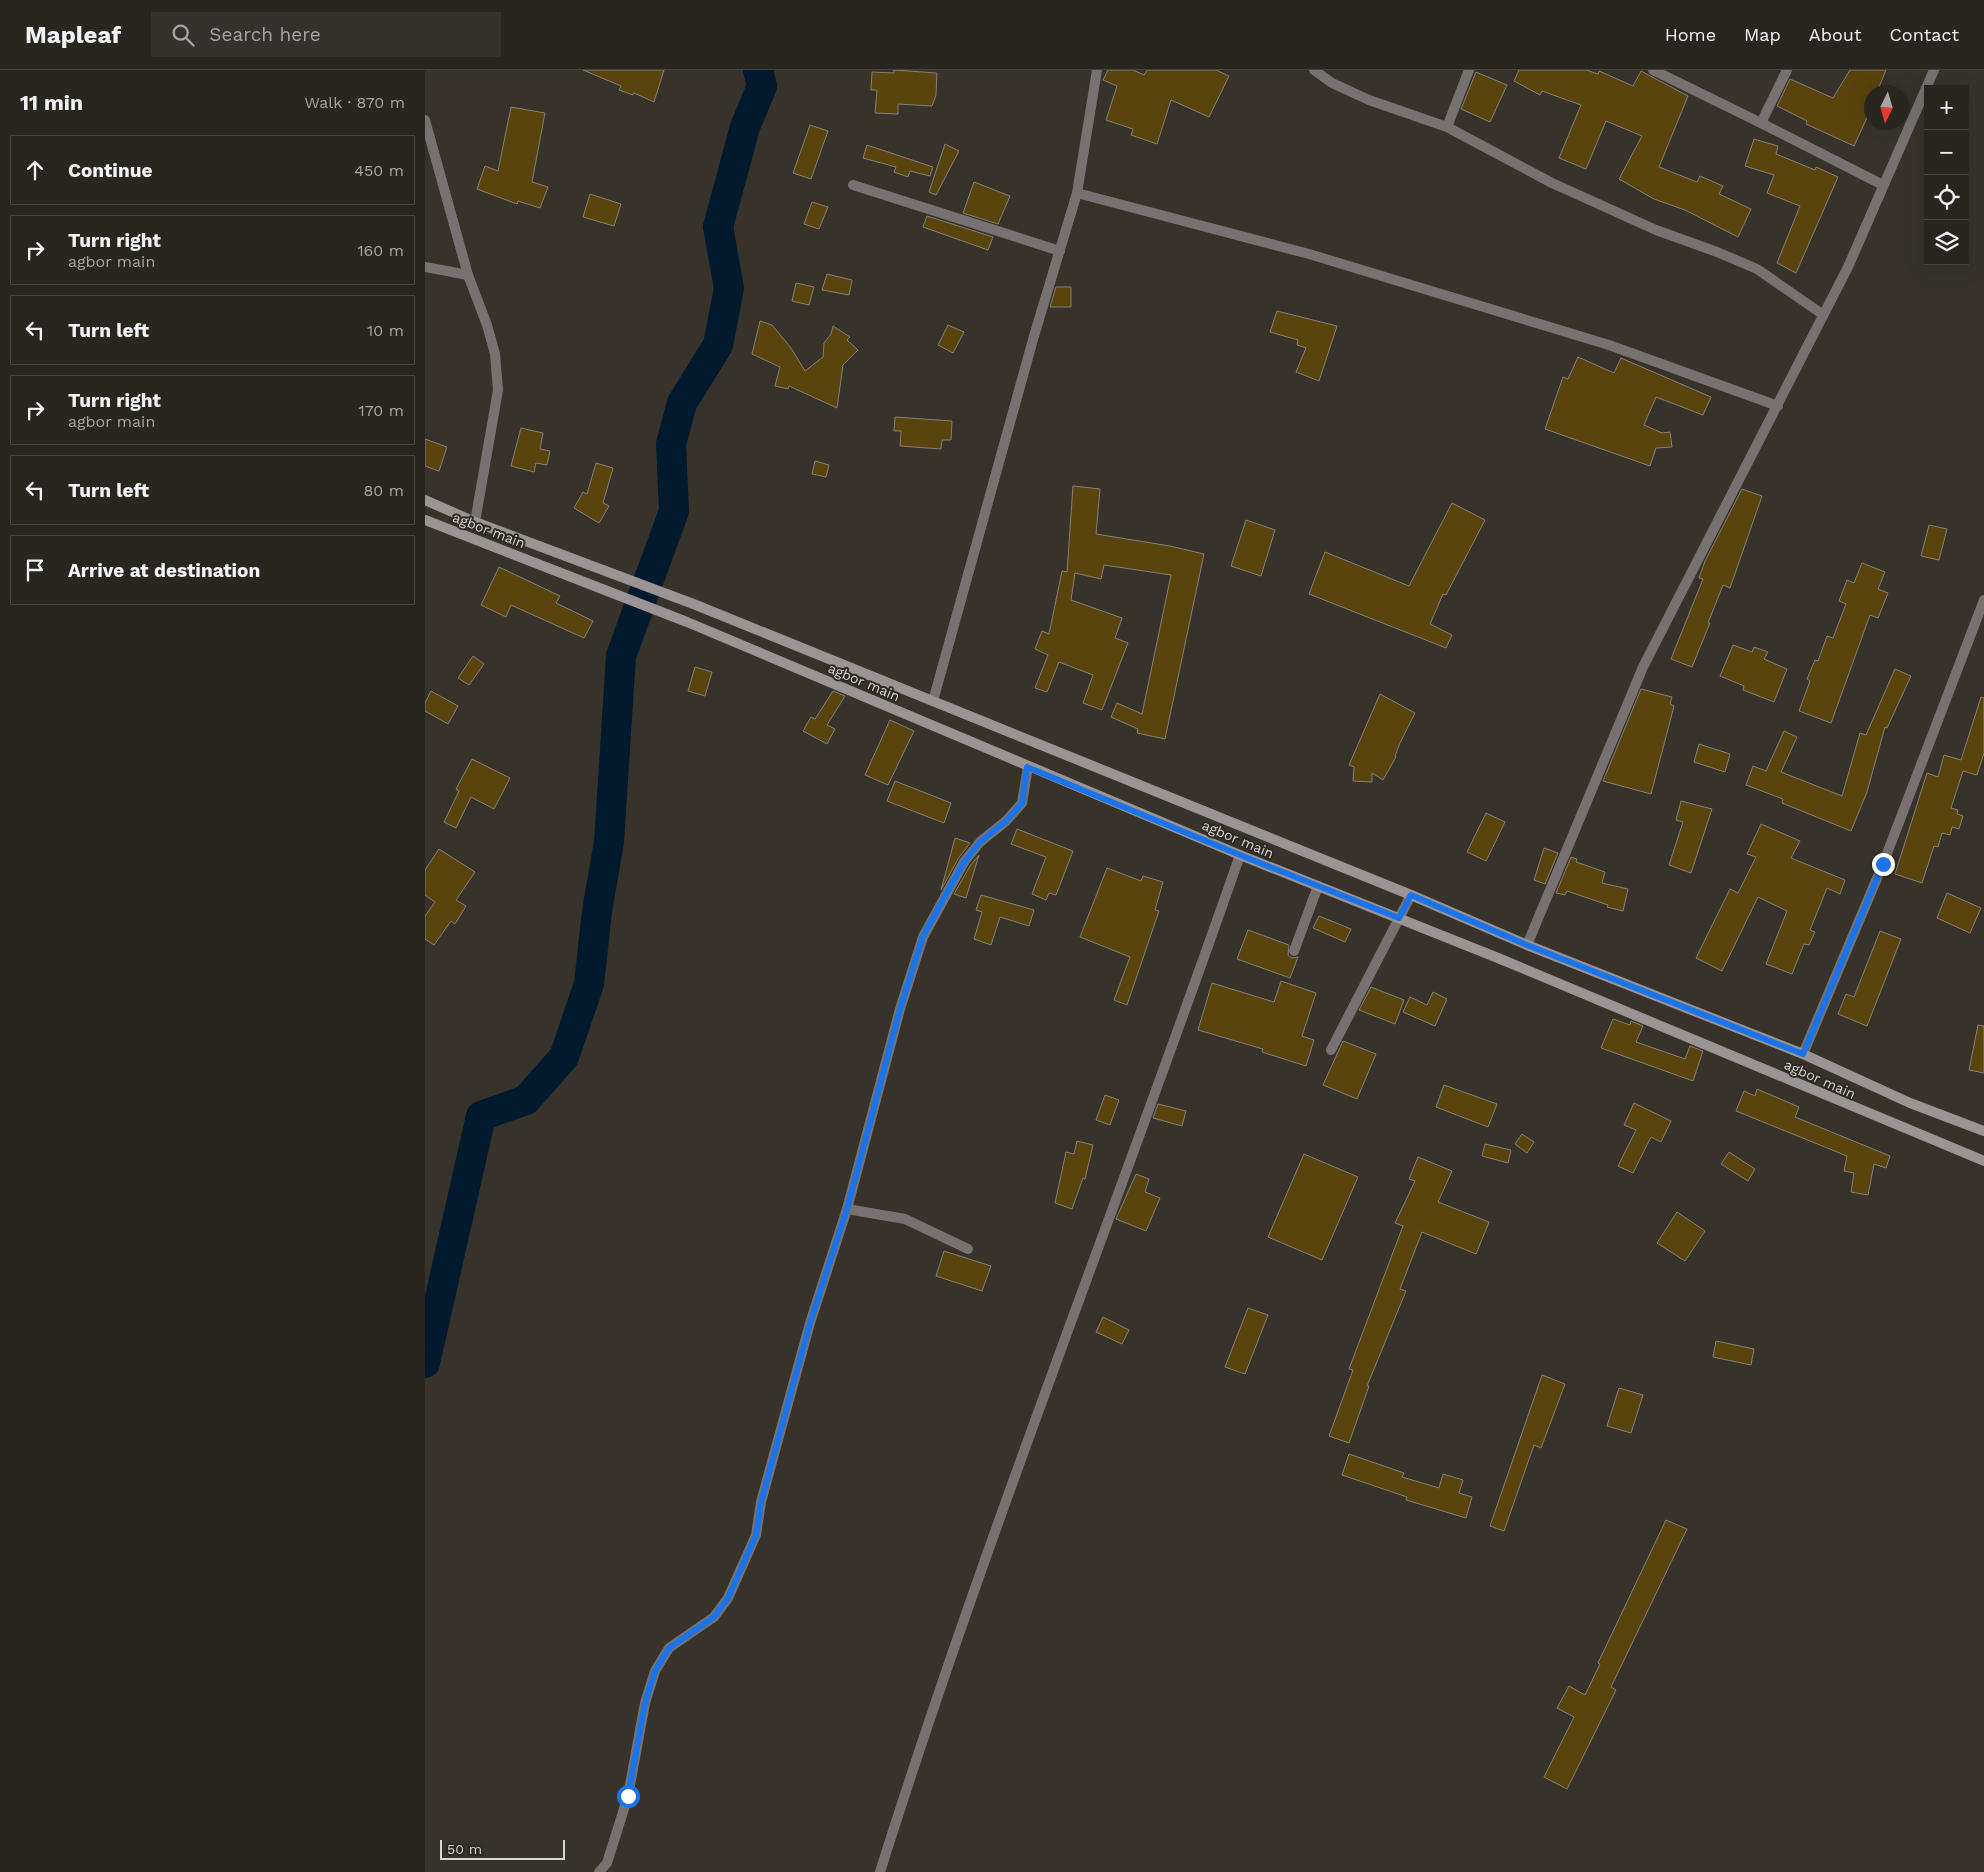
<!DOCTYPE html>
<meta charset="utf-8">
<style>
:root{--surface:#292620;--page:#35322d;--text:#f1f3f6;--muted:#a5a5a5;--line:#45433e}
body{margin:0;font-family:"Work Sans",sans-serif;background:var(--page);color:var(--text)}
.controls{position:absolute;right:15px;top:15px;display:grid;overflow:hidden;border-radius:0px;box-shadow:0 5px 20px #0002}
.controls button{width:45px;height:45px;display:grid;place-items:center;padding:0;border:0;border-bottom:1px solid var(--line);background:var(--surface);color:var(--text);font:25px sans-serif}
.compass{position:absolute;left:1439px;top:15px;width:45px;height:45px;border-radius:50%;background:var(--surface);box-shadow:0 5px 20px #0002;rotate:185deg}
.scale{position:absolute;left:15px;bottom:12px;width:125px;box-sizing:border-box;padding-left:5px;border:2px solid #d9d6d1;border-top:0;font-size:14px;line-height:18px;white-space:nowrap;color:#d9d6d1;-webkit-text-stroke:4px #2d2922;paint-order:stroke}
.stop{position:absolute;width:15px;height:15px;margin:-11px;border:4px solid #1a73e8;border-radius:50%;background:#fff}
.stop.end{background:#1a73e8;border-color:#fff;box-shadow:0 1px 5px #0008}
.list{margin:0;padding:0;list-style:none}
h2{display:flex;justify-content:space-between;align-items:center;height:65px;margin:0;padding:0 20px;font-size:21px}
h2 small{font-size:16px;font-weight:400;color:var(--muted)}
.list li{display:grid;grid-template-columns:32px 1fr auto;gap:15px;align-items:center;box-sizing:border-box;height:70px;margin:0 10px 10px;padding:0 10px;border:1px solid var(--line);border-radius:0px}
.list b{display:block;font-size:19px;white-space:nowrap}
.list p{margin:0;font-size:16px;white-space:nowrap;color:var(--muted)}
.list em{font-size:16px;font-style:normal;color:var(--muted)}
.icon{flex:none;width:28px;height:28px;fill:none;stroke:currentColor;stroke-width:2;stroke-linecap:round;stroke-linejoin:round}
.map{position:relative;flex:none;width:1559px;height:1802px;overflow:hidden}
header{display:flex;align-items:center;gap:30px;box-sizing:border-box;height:70px;padding:0 25px;background:var(--surface);border-bottom:1px solid var(--line)}
header strong{font-size:24px}
nav{display:flex;gap:28px;margin-inline-start:auto;font-size:18px}
.search{width:350px;height:45px;background:var(--page);display:flex;align-items:center;gap:12px;box-sizing:border-box;padding:0 18px;border-radius:0px;color:var(--muted);font-size:19px}
main{display:flex}
aside{flex:1;background:var(--surface)}
.map>svg:first-child{display:block}
</style>
<header>
<strong>Mapleaf</strong>
<div class="search"><svg class="icon" aria-label="search" viewBox="0 0 24 24"><circle cx="10" cy="10" r="6"/><path d="M15 15l6 6"/></svg>Search here</div>
<nav><a>Home</a><a>Map</a><a>About</a><a>Contact</a></nav>
</header>
<main>
<aside>
<h2>11 min<small>Walk · 870 m</small></h2>
<ul class="list">
<li><svg class="icon" aria-label="ahead" viewBox="0 0 24 24"><path d="M12 20V5M6 11l6-6 6 6"/></svg><div><b>Continue</b></div><em>450 m</em></li>
<li><svg class="icon" aria-label="right" viewBox="0 0 24 24"><path d="M7 20v-9h11M14 6l5 5-5 5"/></svg><div><b>Turn right</b><p>agbor main</p></div><em>160 m</em></li>
<li><svg class="icon" aria-label="left" viewBox="0 0 24 24"><path d="M17 20v-9H6M10 6l-5 5 5 5"/></svg><div><b>Turn left</b></div><em>10 m</em></li>
<li><svg class="icon" aria-label="right" viewBox="0 0 24 24"><path d="M7 20v-9h11M14 6l5 5-5 5"/></svg><div><b>Turn right</b><p>agbor main</p></div><em>170 m</em></li>
<li><svg class="icon" aria-label="left" viewBox="0 0 24 24"><path d="M17 20v-9H6M10 6l-5 5 5 5"/></svg><div><b>Turn left</b></div><em>80 m</em></li>
<li><svg class="icon" aria-label="arrive" viewBox="0 0 24 24"><path d="M6 21V4h12l-3 4 3 4H6"/></svg><div><b>Arrive at destination</b></div></li>
</ul>
</aside>
<div class="map">
<svg width="1559" height="1802" viewBox="0 0 1559 1802">
<rect width="100%" height="100%" fill="#37332b"/>
<g fill="none" stroke-linecap="round" stroke-linejoin="round">
<path stroke="#021a2e" stroke-width="30" d="M 0,1293 L 56,1046 L 101,1030 L 139,987 L 164,914 L 172,841 L 184,772 L 196,586 L 249,441 L 246,374 L 257,333 L 293,275 L 304,218 L 293,157 L 320,57 L 337,16 L 333,0"/>
</g>
<g fill="#5a440d" stroke="#858077">
<path d="M 158,0 L 239,0 L 229,32 L 209,23 L 208,25 L 194,20 L 196,16 Z"/>
<path d="M 469,0 L 512,3 L 511,25 L 507,36 L 473,34 L 473,44 L 450,43 L 452,20 L 446,20 L 447,2 L 469,3 Z"/>
<path d="M 683,0 L 708,0 L 719,5 L 722,0 L 791,0 L 804,6 L 784,47 L 746,30 L 732,74 L 706,65 L 708,59 L 681,50 L 692,16 L 678,10 Z"/>
<path d="M 1094,0 L 1161,0 L 1173,4 L 1174,1 L 1208,16 L 1216,1 L 1263,26 L 1234,97 L 1272,112 L 1275,106 L 1298,116 L 1294,124 L 1326,139 L 1313,167 L 1260,140 L 1229,129 L 1194,109 L 1217,66 L 1181,51 L 1161,99 L 1134,88 L 1156,35 L 1117,21 L 1115,25 L 1089,11 Z"/>
<path d="M 1425,0 L 1461,0 L 1452,22 L 1446,22 L 1446,39 L 1429,76 L 1381,54 L 1382,51 L 1352,36 L 1365,9 L 1408,28 Z"/>
<path d="M 1051,2 L 1082,15 L 1065,52 L 1036,39 Z"/>
<path d="M 86,37 L 120,43 L 107,112 L 123,117 L 115,138 L 93,131 L 92,134 L 52,119 L 60,96 L 73,101 Z"/>
<path d="M 385,55 L 403,61 L 386,109 L 368,103 Z"/>
<path d="M 1329,69 L 1353,76 L 1351,84 L 1390,100 L 1391,97 L 1413,107 L 1371,203 L 1352,193 L 1375,136 L 1342,123 L 1349,105 L 1320,96 Z"/>
<path d="M 520,74 L 534,81 L 511,125 L 504,122 Z"/>
<path d="M 442,75 L 508,97 L 505,106 L 485,101 L 483,107 L 469,102 L 471,97 L 438,88 Z"/>
<path d="M 549,112 L 585,126 L 573,154 L 538,143 Z"/>
<path d="M 165,124 L 196,134 L 189,156 L 158,147 Z"/>
<path d="M 387,132 L 403,137 L 394,159 L 379,154 Z"/>
<path d="M 502,146 L 568,167 L 563,180 L 498,157 Z"/>
<path d="M 402,204 L 427,210 L 424,225 L 397,220 Z"/>
<path d="M 371,213 L 389,217 L 384,235 L 367,231 Z"/>
<path d="M 631,217 L 646,217 L 646,237 L 625,237 Z"/>
<path d="M 852,241 L 912,256 L 894,311 L 871,302 L 881,278 L 872,275 L 873,270 L 845,262 Z"/>
<path d="M 335,251 L 347,255 L 366,278 L 380,301 L 398,287 L 399,273 L 406,264 L 408,256 L 425,267 L 422,270 L 433,280 L 418,295 L 412,338 L 364,316 L 363,319 L 350,316 L 355,297 L 327,284 Z"/>
<path d="M 523,255 L 539,262 L 528,283 L 513,275 Z"/>
<path d="M 1153,287 L 1189,303 L 1196,288 L 1286,327 L 1278,345 L 1231,327 L 1219,355 L 1237,363 L 1245,362 L 1247,377 L 1231,378 L 1225,396 L 1120,359 L 1138,307 L 1143,309 Z"/>
<path d="M 470,347 L 527,351 L 526,370 L 517,370 L 516,379 L 475,376 L 476,361 L 469,361 Z"/>
<path d="M 96,358 L 118,363 L 115,379 L 125,381 L 122,395 L 111,393 L 109,402 L 86,396 Z"/>
<path d="M 0,369 L 22,377 L 14,401 L 0,396 Z"/>
<path d="M 390,391 L 404,395 L 401,407 L 387,404 Z"/>
<path d="M 171,393 L 188,398 L 178,433 L 184,436 L 174,453 L 149,438 L 158,422 L 162,424 Z"/>
<path d="M 648,416 L 675,419 L 671,464 L 745,476 L 779,484 L 740,669 L 712,663 L 713,659 L 686,647 L 692,633 L 717,644 L 746,505 L 679,495 L 676,509 L 650,503 L 646,530 L 697,548 L 690,568 L 703,573 L 677,640 L 658,633 L 668,605 L 634,592 L 622,622 L 610,618 L 623,585 L 610,579 L 617,561 L 624,564 L 637,501 L 642,502 Z"/>
<path d="M 1317,419 L 1337,426 L 1305,518 L 1298,515 L 1283,553 L 1285,553 L 1267,597 L 1246,589 L 1278,509 L 1274,508 L 1280,491 Z"/>
<path d="M 1027,433 L 1060,450 L 1021,525 L 1018,524 L 1005,554 L 1027,565 L 1021,578 L 884,524 L 900,482 L 984,516 Z"/>
<path d="M 821,450 L 850,460 L 836,506 L 806,496 Z"/>
<path d="M 1504,455 L 1522,459 L 1514,490 L 1496,486 Z"/>
<path d="M 1437,493 L 1460,502 L 1453,519 L 1463,523 L 1453,548 L 1445,545 L 1406,653 L 1374,641 L 1385,611 L 1382,609 L 1390,590 L 1393,591 L 1402,566 L 1408,568 L 1421,534 L 1414,531 L 1422,510 L 1429,513 Z"/>
<path d="M 74,497 L 135,526 L 131,533 L 168,551 L 159,568 L 86,535 L 81,547 L 56,535 Z"/>
<path d="M 1308,575 L 1327,582 L 1329,577 L 1343,582 L 1339,589 L 1362,599 L 1349,632 L 1318,620 L 1319,616 L 1295,606 Z"/>
<path d="M 48,586 L 59,594 L 44,615 L 33,608 Z"/>
<path d="M 270,597 L 287,602 L 280,626 L 263,621 Z"/>
<path d="M 1470,599 L 1486,606 L 1462,658 L 1460,657 L 1442,722 L 1426,761 L 1357,733 L 1358,729 L 1321,715 L 1328,696 L 1341,701 L 1359,661 L 1372,667 L 1356,702 L 1417,726 L 1435,663 L 1441,665 Z"/>
<path d="M 1216,619 L 1247,627 L 1245,634 L 1249,636 L 1226,724 L 1178,711 Z"/>
<path d="M 6,621 L 33,636 L 23,654 L 0,641 L 0,633 Z"/>
<path d="M 408,621 L 420,626 L 402,655 L 410,659 L 402,674 L 378,661 L 386,647 L 390,649 Z"/>
<path d="M 955,624 L 990,643 L 975,673 L 970,686 L 971,687 L 958,710 L 947,703 L 947,712 L 928,711 L 929,697 L 924,695 Z"/>
<path d="M 1556,627 L 1559,628 L 1559,683 L 1552,705 L 1538,701 L 1526,738 L 1533,740 L 1532,744 L 1538,746 L 1534,759 L 1527,757 L 1525,765 L 1517,763 L 1513,777 L 1509,776 L 1497,813 L 1470,804 L 1502,703 L 1513,707 L 1519,685 L 1536,690 Z"/>
<path d="M 465,650 L 489,661 L 463,715 L 440,705 Z"/>
<path d="M 1274,674 L 1305,684 L 1300,702 L 1269,692 Z"/>
<path d="M 47,689 L 85,708 L 69,739 L 46,727 L 31,758 L 19,752 L 34,721 L 31,719 Z"/>
<path d="M 470,711 L 526,733 L 519,753 L 462,731 Z"/>
<path d="M 1256,731 L 1287,739 L 1266,803 L 1244,795 L 1258,752 L 1251,750 Z"/>
<path d="M 1061,743 L 1080,752 L 1061,791 L 1042,782 Z"/>
<path d="M 1336,754 L 1375,771 L 1366,788 L 1420,810 L 1415,824 L 1402,818 L 1385,860 L 1390,862 L 1384,875 L 1379,874 L 1367,904 L 1341,894 L 1362,841 L 1333,827 L 1297,901 L 1271,888 L 1305,819 L 1313,823 L 1331,787 L 1322,784 Z"/>
<path d="M 592,759 L 648,781 L 631,825 L 624,823 L 621,830 L 607,824 L 621,787 L 586,774 Z"/>
<path d="M 530,768 L 545,773 L 533,789 L 516,820 Z"/>
<path d="M 1119,778 L 1133,783 L 1120,814 L 1109,810 Z"/>
<path d="M 14,779 L 50,802 L 31,830 L 41,836 L 30,854 L 26,851 L 9,875 L 0,869 L 0,846 L 10,832 L 0,825 L 0,800 Z"/>
<path d="M 554,785 L 541,828 L 529,824 L 545,796 Z"/>
<path d="M 1146,787 L 1152,789 L 1151,792 L 1180,802 L 1177,813 L 1203,819 L 1198,841 L 1182,837 L 1183,835 L 1142,821 L 1140,825 L 1131,823 Z"/>
<path d="M 682,798 L 716,811 L 718,806 L 738,812 L 730,840 L 734,841 L 702,935 L 689,930 L 705,887 L 655,867 Z"/>
<path d="M 1522,823 L 1556,838 L 1545,863 L 1512,848 Z"/>
<path d="M 556,825 L 609,840 L 604,856 L 575,847 L 566,875 L 549,869 L 557,842 L 551,840 Z"/>
<path d="M 894,846 L 926,859 L 920,872 L 888,858 Z"/>
<path d="M 823,860 L 864,875 L 863,885 L 867,888 L 873,887 L 865,908 L 812,889 Z"/>
<path d="M 1455,861 L 1476,869 L 1442,956 L 1413,944 L 1421,924 L 1429,927 Z"/>
<path d="M 856,911 L 891,923 L 877,966 L 889,970 L 881,996 L 837,982 L 838,979 L 773,960 L 787,913 L 849,932 Z"/>
<path d="M 946,917 L 979,930 L 970,954 L 934,940 Z"/>
<path d="M 1008,922 L 1022,929 L 1010,956 L 978,942 L 985,927 L 1002,935 Z"/>
<path d="M 1188,949 L 1205,955 L 1206,951 L 1218,956 L 1211,972 L 1260,989 L 1265,976 L 1278,981 L 1268,1011 L 1176,978 Z"/>
<path d="M 1553,955 L 1559,956 L 1559,1003 L 1544,1000 Z"/>
<path d="M 918,971 L 951,984 L 932,1029 L 898,1015 Z"/>
<path d="M 1019,1015 L 1072,1034 L 1063,1057 L 1011,1037 Z"/>
<path d="M 1332,1019 L 1374,1037 L 1370,1047 L 1465,1086 L 1461,1098 L 1449,1094 L 1443,1125 L 1426,1122 L 1429,1103 L 1419,1101 L 1422,1086 L 1311,1041 L 1319,1021 L 1330,1026 Z"/>
<path d="M 680,1025 L 694,1030 L 685,1055 L 671,1050 Z"/>
<path d="M 1209,1033 L 1246,1051 L 1236,1072 L 1226,1067 L 1208,1103 L 1193,1096 L 1211,1060 L 1199,1055 Z"/>
<path d="M 733,1034 L 761,1041 L 757,1056 L 728,1048 Z"/>
<path d="M 1097,1064 L 1109,1072 L 1102,1083 L 1090,1074 Z"/>
<path d="M 652,1071 L 668,1075 L 660,1109 L 658,1108 L 647,1139 L 630,1133 L 641,1082 L 649,1084 Z"/>
<path d="M 1060,1074 L 1086,1080 L 1083,1093 L 1057,1086 Z"/>
<path d="M 1304,1082 L 1330,1099 L 1323,1111 L 1296,1094 Z"/>
<path d="M 879,1084 L 933,1107 L 897,1190 L 843,1167 Z"/>
<path d="M 993,1087 L 1027,1101 L 1013,1132 L 1064,1152 L 1051,1184 L 997,1162 L 975,1219 L 981,1221 L 942,1316 L 944,1316 L 924,1373 L 904,1366 L 928,1300 L 924,1299 L 978,1156 L 970,1153 L 990,1111 L 984,1109 Z"/>
<path d="M 711,1104 L 724,1109 L 720,1122 L 735,1128 L 721,1161 L 691,1149 Z"/>
<path d="M 1252,1142 L 1280,1161 L 1260,1191 L 1232,1173 Z"/>
<path d="M 519,1181 L 566,1196 L 557,1221 L 511,1206 Z"/>
<path d="M 823,1238 L 843,1245 L 820,1304 L 800,1297 Z"/>
<path d="M 678,1247 L 704,1260 L 697,1274 L 671,1262 Z"/>
<path d="M 1291,1271 L 1329,1279 L 1326,1295 L 1288,1287 Z"/>
<path d="M 1117,1305 L 1140,1314 L 1116,1378 L 1109,1375 L 1079,1461 L 1065,1456 Z"/>
<path d="M 1194,1318 L 1218,1325 L 1206,1363 L 1182,1356 Z"/>
<path d="M 924,1384 L 979,1403 L 977,1407 L 1014,1418 L 1018,1404 L 1038,1410 L 1034,1423 L 1047,1427 L 1041,1448 L 981,1430 L 982,1427 L 917,1405 Z"/>
<path d="M 1241,1450 L 1262,1459 L 1186,1617 L 1191,1620 L 1142,1719 L 1119,1707 L 1149,1647 L 1132,1638 L 1144,1616 L 1160,1625 L 1175,1594 L 1173,1593 Z"/>
</g>
<g fill="none" stroke-linecap="round" stroke-linejoin="round">
<g stroke="#777271" stroke-width="10">
<path d="M 889,0 L 907,13 L 944,30 L 1022,57 L 1127,113 L 1231,160 L 1292,182 L 1332,199 L 1397,244"/>
<path d="M 1228,0 L 1336,53"/>
<path d="M 1362,0 L 1336,53 L 1458,115"/>
<path d="M 0,50 L 43,205 L 62,255 L 70,284 L 73,320 L 50,452"/>
<path d="M 1022,57 L 1044,0"/>
<path d="M 428,115 L 635,181"/>
<path d="M 652,123 L 884,184 L 1184,275 L 1353,336"/>
<path d="M 0,197 L 43,205"/>
<path d="M 508,631 L 609,266 L 652,123 L 672,0"/>
<path d="M 1102,875 L 1218,597 L 1423,197 L 1509,0"/>
<path d="M 869,881 L 893,816"/>
<path d="M 906,980 L 986,825"/>
<path d="M 1378,984 L 1458,794 L 1559,530"/>
<path d="M 422,1139 L 480,1149 L 543,1179"/>
<path d="M 174,1802 L 182,1793 L 203,1726 L 220,1633 L 230,1601 L 244,1578 L 289,1547 L 303,1528 L 331,1465 L 336,1432 L 385,1253 L 422,1139 L 475,939 L 498,867 L 539,792 L 555,772 L 581,751 L 597,733 L 603,697"/>
<path d="M 455,1802 C 563,1459 697,1125 815,785"/>
</g>
<g stroke="#9c9494" stroke-width="10">
<path d="M 0,430 L 50,452 L 271,535 L 986,825 L 1102,875 L 1378,984 L 1485,1033 L 1559,1061"/>
<path d="M 0,450 L 262,552 L 815,785 L 1073,888 L 1559,1091"/>
</g>
</g>
<g fill="none" stroke-linecap="round" stroke-linejoin="round">
<path stroke="#1a73e8" stroke-width="6" d="M 203,1726 L 220,1633 L 230,1601 L 244,1578 L 289,1547 L 303,1528 L 331,1465 L 336,1432 L 385,1253 L 422,1139 L 475,939 L 498,866 L 539,792 L 555,772 L 581,751 L 597,733 L 602,697 L 815,785 L 974,848 L 986,825 L 1102,875 L 1378,984 L 1458,794"/>
</g>
<g text-anchor="middle" stroke-width="4" stroke-linejoin="round" paint-order="stroke">
<g font-size="14" fill="#d9d6d1" stroke="#2d2922">
<text transform="translate(64 460) rotate(21)" y="5">agbor main</text>
<text transform="translate(439 612) rotate(23)" y="5">agbor main</text>
<text transform="translate(813 769) rotate(23)" y="5">agbor main</text>
<text transform="translate(1395 1009) rotate(24)" y="5">agbor main</text>
</g>
</g>
</svg>
<div class="controls">
<button>+</button>
<button>−</button>
<button><svg class="icon" aria-label="locate" viewBox="0 0 24 24"><circle cx="12" cy="12" r="6"/><path d="M12 2v4M12 18v4M2 12h4M18 12h4"/></svg></button>
<button><svg class="icon" aria-label="layers" viewBox="0 0 24 24"><path d="M12 4l9 5-9 5-9-5zM3 14l9 5 9-5"/></svg></button>
</div>
<svg class="compass" viewBox="-18 -18 36 36"><path d="M0-13l5 13h-10z" fill="#e53935"/><path d="M0 13l5-13h-10z" fill="#a5a5a5"/></svg>
<div class="scale">50 m</div>
<div class="stop" style="left:203px;top:1726px"></div>
<div class="stop end" style="left:1458px;top:794px"></div>
</div>
</main>
